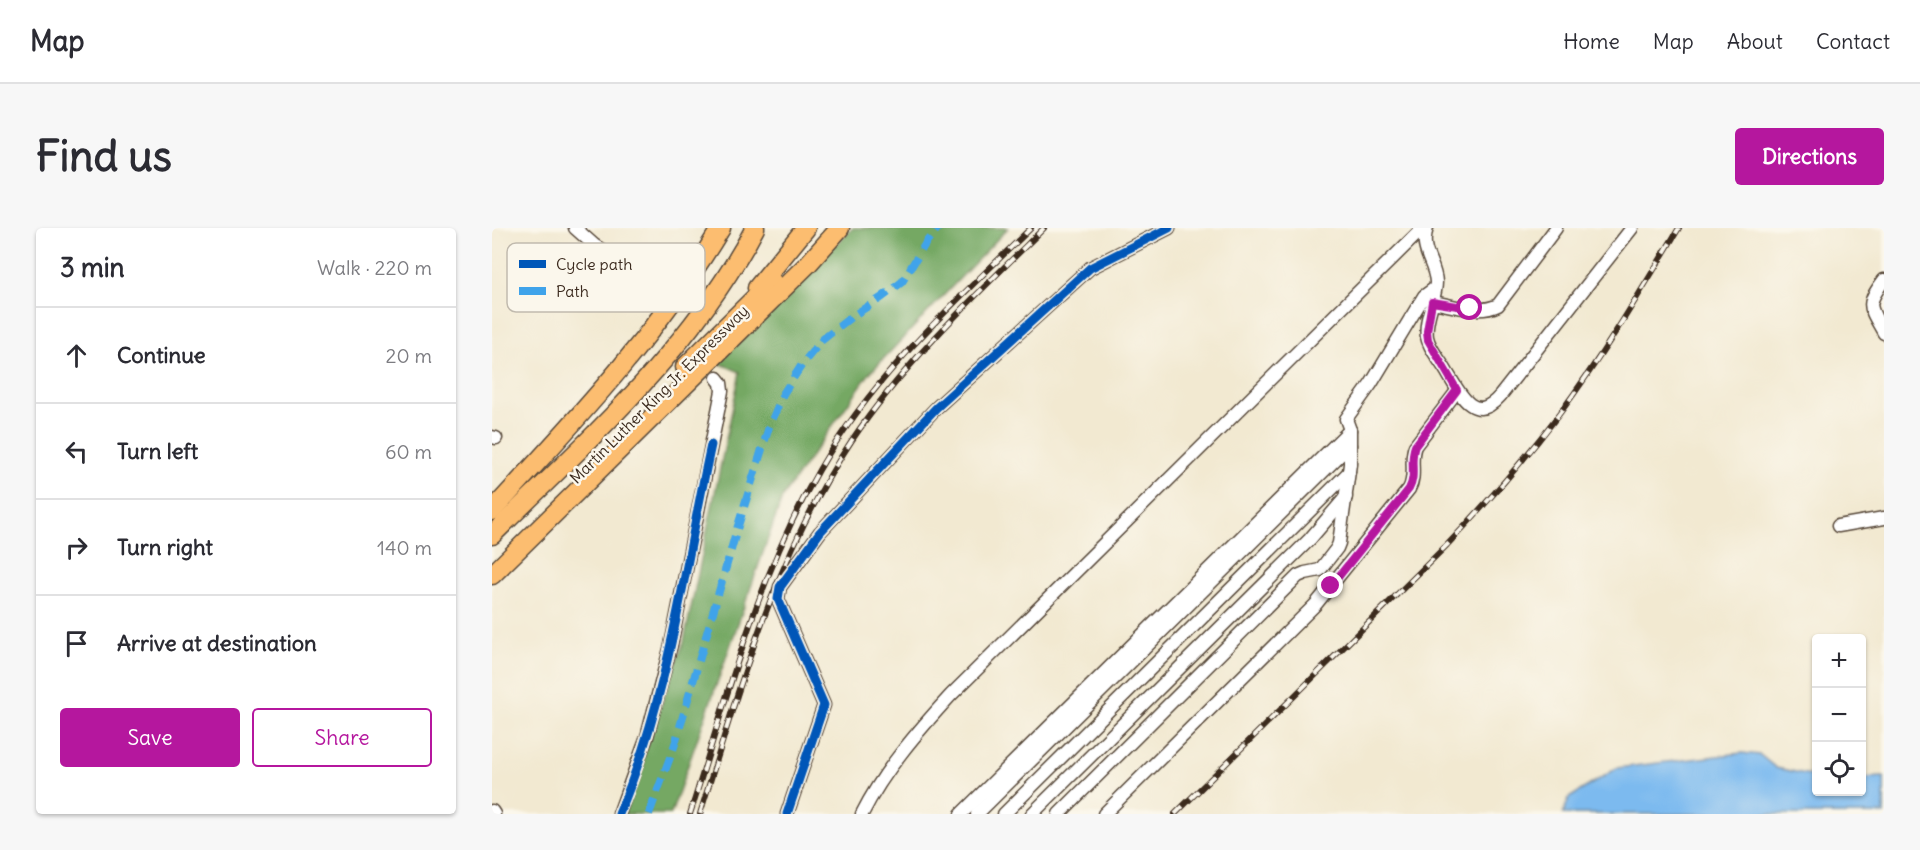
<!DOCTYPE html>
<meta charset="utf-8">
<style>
:root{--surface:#fff;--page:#f7f7f7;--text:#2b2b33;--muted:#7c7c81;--line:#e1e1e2;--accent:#b5179e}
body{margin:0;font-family:Delius,sans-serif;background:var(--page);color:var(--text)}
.controls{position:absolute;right:18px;bottom:18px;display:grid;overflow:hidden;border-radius:6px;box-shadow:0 2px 4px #0004}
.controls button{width:54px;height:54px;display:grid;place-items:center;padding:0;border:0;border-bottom:2px solid var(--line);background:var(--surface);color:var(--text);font:30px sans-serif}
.stop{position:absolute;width:18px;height:18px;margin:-14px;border:4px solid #b5179e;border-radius:50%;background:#fff}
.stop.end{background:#b5179e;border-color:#fff;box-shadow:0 2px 6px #0008}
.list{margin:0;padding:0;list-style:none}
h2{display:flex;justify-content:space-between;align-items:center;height:78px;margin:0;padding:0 24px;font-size:26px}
h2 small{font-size:20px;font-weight:400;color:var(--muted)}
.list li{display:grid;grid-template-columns:39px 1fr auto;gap:18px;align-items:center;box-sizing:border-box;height:96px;padding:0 24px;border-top:2px solid var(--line)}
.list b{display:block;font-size:22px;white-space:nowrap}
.list em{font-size:20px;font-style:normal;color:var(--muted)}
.actions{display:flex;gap:12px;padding:18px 24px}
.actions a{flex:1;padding:14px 0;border:2px solid var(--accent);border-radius:6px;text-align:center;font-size:21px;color:var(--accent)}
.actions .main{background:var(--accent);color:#fff}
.icon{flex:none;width:33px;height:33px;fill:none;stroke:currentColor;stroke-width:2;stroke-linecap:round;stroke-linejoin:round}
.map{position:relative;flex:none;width:1392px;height:586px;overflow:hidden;border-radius:6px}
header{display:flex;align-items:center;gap:36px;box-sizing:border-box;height:84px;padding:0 30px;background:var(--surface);border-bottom:2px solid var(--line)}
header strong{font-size:28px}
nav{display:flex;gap:33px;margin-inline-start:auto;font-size:21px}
.intro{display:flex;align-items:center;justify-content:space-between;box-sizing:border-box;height:144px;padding:0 36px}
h1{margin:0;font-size:42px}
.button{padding:15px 27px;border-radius:6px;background:var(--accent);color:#fff;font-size:21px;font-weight:700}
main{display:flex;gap:36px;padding:0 36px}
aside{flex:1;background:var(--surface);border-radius:6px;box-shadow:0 2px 4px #0004}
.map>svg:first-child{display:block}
</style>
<header>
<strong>Map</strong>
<nav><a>Home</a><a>Map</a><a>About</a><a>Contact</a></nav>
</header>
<div class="intro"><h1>Find us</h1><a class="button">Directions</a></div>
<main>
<aside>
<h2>3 min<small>Walk · 220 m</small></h2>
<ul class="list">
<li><svg class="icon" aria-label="ahead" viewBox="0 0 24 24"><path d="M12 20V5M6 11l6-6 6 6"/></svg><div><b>Continue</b></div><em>20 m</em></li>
<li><svg class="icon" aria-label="left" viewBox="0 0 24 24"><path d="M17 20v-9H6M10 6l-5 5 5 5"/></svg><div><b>Turn left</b></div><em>60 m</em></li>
<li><svg class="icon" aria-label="right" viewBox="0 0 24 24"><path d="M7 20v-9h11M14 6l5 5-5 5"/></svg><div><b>Turn right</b></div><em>140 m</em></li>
<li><svg class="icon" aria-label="arrive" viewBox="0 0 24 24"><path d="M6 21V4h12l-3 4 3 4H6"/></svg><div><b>Arrive at destination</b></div></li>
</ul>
<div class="actions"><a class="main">Save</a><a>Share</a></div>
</aside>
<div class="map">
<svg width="1392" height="586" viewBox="0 0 1392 586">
<rect width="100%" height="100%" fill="#fbf7ec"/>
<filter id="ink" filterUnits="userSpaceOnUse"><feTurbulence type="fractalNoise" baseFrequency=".0167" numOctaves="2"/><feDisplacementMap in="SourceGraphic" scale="12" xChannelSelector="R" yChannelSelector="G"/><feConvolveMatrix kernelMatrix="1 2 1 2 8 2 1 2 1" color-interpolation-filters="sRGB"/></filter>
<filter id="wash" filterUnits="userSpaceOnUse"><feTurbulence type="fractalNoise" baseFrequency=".008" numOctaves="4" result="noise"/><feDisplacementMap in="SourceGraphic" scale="24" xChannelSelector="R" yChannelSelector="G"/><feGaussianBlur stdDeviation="1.35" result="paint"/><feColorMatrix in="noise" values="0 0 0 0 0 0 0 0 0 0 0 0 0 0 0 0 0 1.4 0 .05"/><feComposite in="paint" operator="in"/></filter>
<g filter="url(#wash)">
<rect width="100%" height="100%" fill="#f2e9d1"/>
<path fill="#74a864" stroke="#586941" stroke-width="1.5" d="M 361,0 L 516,0 L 377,146 L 291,268 L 179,586 L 130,586 L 192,413 L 248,144 L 222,133 Z"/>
<path fill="#7bbaef" stroke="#5b7286" stroke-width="1.5" d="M 1250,525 L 1268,527 L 1284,540 L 1324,548 L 1324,564 L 1370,564 L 1370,550 L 1392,549 L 1392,586 L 1071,586 L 1077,570 L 1125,540 Z"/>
</g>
<g filter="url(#ink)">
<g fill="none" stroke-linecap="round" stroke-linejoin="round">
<defs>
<g id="minor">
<path d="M 83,0 L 102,17 L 145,45"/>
<path d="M 935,0 C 927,23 943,34 944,54 C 944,72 932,91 935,109 C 937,120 947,131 953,141 C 966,162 981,199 1008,168 L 1140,0"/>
<path d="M 1392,52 C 1373,78 1377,78 1392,105"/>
<path d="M 940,74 C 960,77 987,87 1006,77 L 1064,0"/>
<path d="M 0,209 L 4,210"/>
<path d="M 1346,298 L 1392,290"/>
<path d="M 0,583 L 2,586"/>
<path d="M 127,586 L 155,509 L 179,417 L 230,163 L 229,155 L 225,150"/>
<path d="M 295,586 L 332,477 L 286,371 L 288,359 L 328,304 L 444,180 L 598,40 L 677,0"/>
<path d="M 370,586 C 392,542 426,503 459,467 L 931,0"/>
<path d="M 469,586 L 858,202"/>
<path d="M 485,586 L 858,217"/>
<path d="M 512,586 L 857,244"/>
<path d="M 540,586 L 818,311 L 854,269"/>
<path d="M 567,586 L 806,348 L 813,345 L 828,342 L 845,320 L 847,315 L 858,236 L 858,202 L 854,191 L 879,156 L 932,68 L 943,60"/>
<path d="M 612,586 L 824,376 L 917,261 C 925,247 917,232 923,218 L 965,163"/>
</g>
<g id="highway">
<path d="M 265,60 L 314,0"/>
<path d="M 193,139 L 280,53"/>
<path d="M 0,283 C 85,191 164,108 229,0"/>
<path d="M 0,307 C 96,212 199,122 263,0"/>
<path d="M 0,347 L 316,36 L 348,0"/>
</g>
</defs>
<use href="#minor" stroke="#564739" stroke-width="15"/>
<use href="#highway" stroke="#564739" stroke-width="21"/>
<use href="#minor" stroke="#fff" stroke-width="12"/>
<use href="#highway" stroke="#fcbd6f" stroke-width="18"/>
<defs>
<g id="rail">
<path d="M 198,586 C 235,470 265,349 327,242 C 381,148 462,75 539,0"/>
<path d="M 208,586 C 249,455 283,328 360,212 C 412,135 486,65 552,0"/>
<path d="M 683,586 L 955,317 C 995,275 1033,231 1068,185 C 1112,126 1149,63 1187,0"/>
</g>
</defs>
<use href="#rail" stroke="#3b2a1e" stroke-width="6"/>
<use href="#rail" stroke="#fbf7ec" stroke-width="4" stroke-dasharray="11" stroke-linecap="butt"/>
<path stroke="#3fa3ea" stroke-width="8" stroke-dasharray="15 8" stroke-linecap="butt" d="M 157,586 L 183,516 L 245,301 L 277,199 L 291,166 L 311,135 L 330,112 L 359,89 L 389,70 L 410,54 L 435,13 L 446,0"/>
<defs>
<g id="cycleway">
<path d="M 127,586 C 177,468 192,341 219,217"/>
<path d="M 295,586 L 332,477 L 286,371 L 288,359 L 328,304 L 444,180 L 598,40 L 677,0"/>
</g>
</defs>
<use href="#cycleway" stroke="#fbf7ec" stroke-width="13"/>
<use href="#cycleway" stroke="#0057b8" stroke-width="9"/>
</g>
</g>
<g fill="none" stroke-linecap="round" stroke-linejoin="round" filter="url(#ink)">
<path stroke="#b5179e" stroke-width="8" d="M 839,358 L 917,261 C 925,247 917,233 923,218 L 965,162 L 936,112 L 935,103 L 940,74 L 978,80"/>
</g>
<g text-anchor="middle" stroke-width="5" stroke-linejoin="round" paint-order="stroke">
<g font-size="16" fill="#3b2a1e" stroke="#fbf7ec">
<text transform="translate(167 166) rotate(-45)" y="6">Martin Luther King Jr. Expressway</text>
</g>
</g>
<rect x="15" y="15" width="198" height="69" rx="9" fill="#fbf7ec" stroke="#c1baae" stroke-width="1.5"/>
<rect x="27" y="32" width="27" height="8" fill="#0057b8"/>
<rect x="27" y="59" width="27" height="8" fill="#3fa3ea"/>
<g font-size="16" fill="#3b2a1e">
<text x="64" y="42">Cycle path</text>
<text x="64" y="69">Path</text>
</g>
</svg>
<div class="controls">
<button>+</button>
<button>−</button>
<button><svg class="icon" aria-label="locate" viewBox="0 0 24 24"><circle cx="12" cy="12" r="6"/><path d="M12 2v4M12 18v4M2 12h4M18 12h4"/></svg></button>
</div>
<div class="stop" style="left:978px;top:80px"></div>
<div class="stop end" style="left:839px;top:358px"></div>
</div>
</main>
